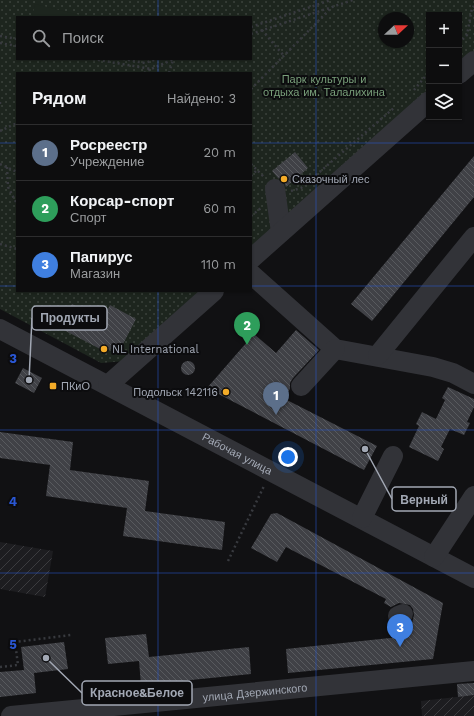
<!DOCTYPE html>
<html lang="ru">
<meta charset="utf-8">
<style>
:root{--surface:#0d0d0e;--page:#161617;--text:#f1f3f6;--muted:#9a9c9e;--line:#2d2d2e;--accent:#f3ab28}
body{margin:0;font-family:"Work Sans",sans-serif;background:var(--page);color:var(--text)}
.controls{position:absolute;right:12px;top:12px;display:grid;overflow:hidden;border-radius:0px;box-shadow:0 1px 3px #0004}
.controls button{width:36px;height:36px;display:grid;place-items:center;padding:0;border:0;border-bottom:1px solid var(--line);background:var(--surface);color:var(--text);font:20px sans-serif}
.compass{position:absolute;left:378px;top:12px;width:36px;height:36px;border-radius:50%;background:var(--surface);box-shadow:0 1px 3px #0004;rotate:68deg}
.you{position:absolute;left:288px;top:457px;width:14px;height:14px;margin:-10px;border:3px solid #fff;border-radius:50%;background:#1a73e8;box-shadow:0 0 0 6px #1a73e833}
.badge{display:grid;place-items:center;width:26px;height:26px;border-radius:50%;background:var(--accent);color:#fff;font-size:13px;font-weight:700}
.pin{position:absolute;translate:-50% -33px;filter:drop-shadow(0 1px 2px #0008)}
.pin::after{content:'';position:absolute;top:21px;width:14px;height:12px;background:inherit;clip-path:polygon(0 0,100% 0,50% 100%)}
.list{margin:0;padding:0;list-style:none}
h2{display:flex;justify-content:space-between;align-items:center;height:52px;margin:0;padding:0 16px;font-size:17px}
h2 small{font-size:13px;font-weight:400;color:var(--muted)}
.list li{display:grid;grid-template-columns:26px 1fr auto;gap:12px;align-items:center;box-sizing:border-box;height:56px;padding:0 16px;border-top:1px solid var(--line)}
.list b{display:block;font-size:15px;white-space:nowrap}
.list p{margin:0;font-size:13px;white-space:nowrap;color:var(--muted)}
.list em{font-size:13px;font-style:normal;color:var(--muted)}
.icon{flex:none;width:22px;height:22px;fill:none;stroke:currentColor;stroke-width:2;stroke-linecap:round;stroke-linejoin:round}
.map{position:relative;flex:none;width:474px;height:716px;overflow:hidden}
.search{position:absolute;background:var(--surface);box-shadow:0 1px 3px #0004;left:16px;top:16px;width:236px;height:44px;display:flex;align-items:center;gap:10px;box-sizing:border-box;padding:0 14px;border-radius:0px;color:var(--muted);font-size:15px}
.panel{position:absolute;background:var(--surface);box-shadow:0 1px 3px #0004;left:16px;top:72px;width:236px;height:220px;border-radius:0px}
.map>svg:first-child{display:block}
</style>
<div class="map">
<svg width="474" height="716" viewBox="0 0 474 716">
<defs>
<pattern id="industrial-furrows" width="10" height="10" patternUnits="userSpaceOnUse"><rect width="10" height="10" fill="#1d1d20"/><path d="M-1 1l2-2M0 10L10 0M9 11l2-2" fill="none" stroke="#3b3b3e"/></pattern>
<pattern id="park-dots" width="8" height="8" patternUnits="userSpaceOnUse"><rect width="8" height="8" fill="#1d251e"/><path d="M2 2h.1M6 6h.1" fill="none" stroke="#3b423c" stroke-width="1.8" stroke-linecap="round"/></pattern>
<pattern id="building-back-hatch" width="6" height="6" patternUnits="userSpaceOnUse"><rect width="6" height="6" fill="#404146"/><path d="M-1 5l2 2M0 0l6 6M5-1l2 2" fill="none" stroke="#585a5e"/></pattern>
</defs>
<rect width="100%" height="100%" fill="#111113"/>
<g fill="url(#industrial-furrows)">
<path d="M 0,542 L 53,551 L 45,597 L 0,589 Z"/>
<path d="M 474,695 L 474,716 L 422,716 L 421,701 Z"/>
</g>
<path fill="url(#park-dots)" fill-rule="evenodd" d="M 0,0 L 474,0 L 474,53 L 459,66 L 459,15 L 429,15 L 429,92 L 251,248 L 251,73 L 17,73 L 17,291 L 203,291 L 126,361 L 101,363 L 0,309 ZM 17,17 L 251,17 L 251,59 L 17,59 ZM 384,18 L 408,18 L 408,42 L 384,42 Z"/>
<path fill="#1d251e" d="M 35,4 L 88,17 L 32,17 Z"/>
<g fill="url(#building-back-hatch)">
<path d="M 295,152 L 308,168 L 286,187 L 284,182 L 278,178 L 272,171 Z"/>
<path d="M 474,156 L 474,197 L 372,321 L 351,304 Z"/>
<path d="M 72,304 L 102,320 L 110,305 L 136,319 L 122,346 L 104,351 L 60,328 Z"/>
<path d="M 296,330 L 319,350 L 293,378 L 290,383 L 290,389 L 283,398 L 377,446 L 364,470 L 207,388 L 254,334 L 276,353 Z"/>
<circle cx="188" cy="368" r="7"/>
<path d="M 23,368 L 42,378 L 34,393 L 15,383 Z"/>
<path d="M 448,387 L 474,399 L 474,407 L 467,422 L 470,423 L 464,435 L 450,429 L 441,447 L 444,449 L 438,461 L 409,447 L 419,426 L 416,424 L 422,412 L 436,419 L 445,400 L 442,398 Z"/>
<path d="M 0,432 L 73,442 L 70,470 L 149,481 L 145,511 L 225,522 L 222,550 L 123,536 L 127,508 L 46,496 L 50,465 L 0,458 Z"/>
<path d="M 277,513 L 443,603 L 433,659 L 288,673 L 286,649 L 409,636 L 414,615 L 413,609 L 410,605 L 399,603 L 391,607 L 384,603 L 386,599 L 286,547 L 277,562 L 251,548 L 271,514 Z"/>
<path d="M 146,634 L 149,657 L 249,647 L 251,674 L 141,685 L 139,661 L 108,664 L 105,638 Z"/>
<path d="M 64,642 L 68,669 L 34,673 L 36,693 L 0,697 L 0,672 L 24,670 L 21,647 Z"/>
<path d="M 474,683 L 474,695 L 458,697 L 457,684 Z"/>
</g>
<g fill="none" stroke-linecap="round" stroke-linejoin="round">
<g stroke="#383a3f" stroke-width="2.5" stroke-dasharray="2 3" stroke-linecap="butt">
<path d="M 251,27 L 331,0"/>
<path d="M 262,30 L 284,56"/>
<path d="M 251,34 L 353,0"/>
<path d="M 0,36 L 17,39"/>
<path d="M 0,43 L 17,46"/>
<path d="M 459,43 L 467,35 L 472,8 L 474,6"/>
<path d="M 93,59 L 151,69 L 174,59"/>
<path d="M 123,59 L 145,63 L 157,59"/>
<path d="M 144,73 L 151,69"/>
<path d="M 169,73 L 173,60"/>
<path d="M 251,89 L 332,7"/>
<path d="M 414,90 L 429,72"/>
<path d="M 0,102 L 0,105"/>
<path d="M 0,131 L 17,123"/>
<path d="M 0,164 L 17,172"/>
<path d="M 251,164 L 265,178"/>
<path d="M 7,167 L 8,187 L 17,204"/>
<path d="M 251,176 L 257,170"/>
<path d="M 291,191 L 301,188 L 395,107"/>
<path d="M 251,216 L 261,208"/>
<path d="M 0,244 L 17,249"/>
<path d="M 228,561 L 264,486"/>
<path d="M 0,667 L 18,665 L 15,642 L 71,635"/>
</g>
<g stroke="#323338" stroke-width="20">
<path d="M 459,74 L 474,61"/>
<path d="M 275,189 L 281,232"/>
<path d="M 251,259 L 429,101"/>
<path d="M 251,274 L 335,349 L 433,367 L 453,373 L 474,384"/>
<path id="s1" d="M 0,329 L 474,578"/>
<path d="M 378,355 L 474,237"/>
<path d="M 108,385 L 214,291"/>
<path d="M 301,386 L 335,349"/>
<path d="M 362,518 L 393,456"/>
<path d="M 434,557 L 474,496"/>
<path d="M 398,616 L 403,614"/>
<path id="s2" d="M 11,716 L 474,671"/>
</g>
</g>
<path fill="none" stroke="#2a57d4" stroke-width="1" stroke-opacity="0.55" d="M 158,0 L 158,17M 316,0 L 316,716M 158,59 L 158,73M 0,143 L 17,143M 251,143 L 474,143M 0,286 L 17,286M 251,286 L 474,286M 158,291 L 158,716M 0,430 L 474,430M 0,573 L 474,573"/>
<g fill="#f3ab28" stroke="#0c0c0e" stroke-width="1.5">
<circle cx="284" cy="179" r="4"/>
<circle cx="104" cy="349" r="4"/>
<rect x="49" y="382" width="8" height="8" rx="2"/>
<circle cx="226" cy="392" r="4"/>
</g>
<g text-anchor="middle" stroke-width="4" stroke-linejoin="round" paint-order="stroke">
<g font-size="11" fill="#799f7a" stroke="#0c0c0e">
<text x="324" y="83">Парк культуры и<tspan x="324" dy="13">отдыха им. Талалихина</tspan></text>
</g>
<g font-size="11" fill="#a2a8b4" stroke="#0c0c0e" text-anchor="start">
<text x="292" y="183">Сказочный лес</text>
<text x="112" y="353">NL International</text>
<text x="61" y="390">ПКиО</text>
<text x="218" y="396" text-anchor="end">Подольск 142116</text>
</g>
<g font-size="11" fill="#a2a8b4" stroke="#0c0c0e">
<text dy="4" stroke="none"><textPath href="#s1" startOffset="268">Рабочая улица</textPath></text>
<text dy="4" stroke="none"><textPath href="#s2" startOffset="245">улица Дзержинского</textPath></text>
</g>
</g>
<g font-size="13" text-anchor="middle" font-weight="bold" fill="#2a57d4" stroke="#0c0c0e" stroke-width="4" stroke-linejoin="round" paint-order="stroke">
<text x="13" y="363">3</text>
<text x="13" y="506">4</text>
<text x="13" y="649">5</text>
</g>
<path fill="none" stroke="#a2a8b4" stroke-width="1.5" d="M29 380L32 318M365 449L392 499M46 658L82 693"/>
<g fill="#a2a8b4" stroke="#0c0c0e" stroke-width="1.5">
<circle cx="29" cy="380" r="4"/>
<circle cx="365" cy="449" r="4"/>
<circle cx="46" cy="658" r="4"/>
</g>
<g fill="#0c0c0e" stroke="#a2a8b4" stroke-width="1.5">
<rect x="32" y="306" width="75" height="24" rx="4"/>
<rect x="392" y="487" width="64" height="24" rx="4"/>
<rect x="82" y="681" width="110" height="24" rx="4"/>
</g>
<g font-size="12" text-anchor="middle" font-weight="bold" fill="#a2a8b4">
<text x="70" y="322">Продукты</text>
<text x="424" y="504">Верный</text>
<text x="137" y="697">Красное&amp;Белое</text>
</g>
</svg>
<div class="controls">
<button>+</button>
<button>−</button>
<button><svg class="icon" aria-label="layers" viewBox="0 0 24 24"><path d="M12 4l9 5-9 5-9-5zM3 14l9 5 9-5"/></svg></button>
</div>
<svg class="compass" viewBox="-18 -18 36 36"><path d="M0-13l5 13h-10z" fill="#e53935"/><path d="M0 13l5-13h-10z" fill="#9a9c9e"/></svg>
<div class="you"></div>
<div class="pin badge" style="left:276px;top:415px;background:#5c6f8a">1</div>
<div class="pin badge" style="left:247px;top:345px;background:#2e9e5b">2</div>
<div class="pin badge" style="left:400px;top:647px;background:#3f7fe0">3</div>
<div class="search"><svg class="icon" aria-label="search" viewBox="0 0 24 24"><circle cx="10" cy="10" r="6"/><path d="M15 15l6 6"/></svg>Поиск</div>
<section class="panel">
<h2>Рядом<small>Найдено: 3</small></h2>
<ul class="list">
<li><span class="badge" style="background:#5c6f8a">1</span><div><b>Росреестр</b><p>Учреждение</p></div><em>20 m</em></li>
<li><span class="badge" style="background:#2e9e5b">2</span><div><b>Корсар-спорт</b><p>Спорт</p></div><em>60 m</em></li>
<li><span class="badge" style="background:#3f7fe0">3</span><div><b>Папирус</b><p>Магазин</p></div><em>110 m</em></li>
</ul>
</section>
</div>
